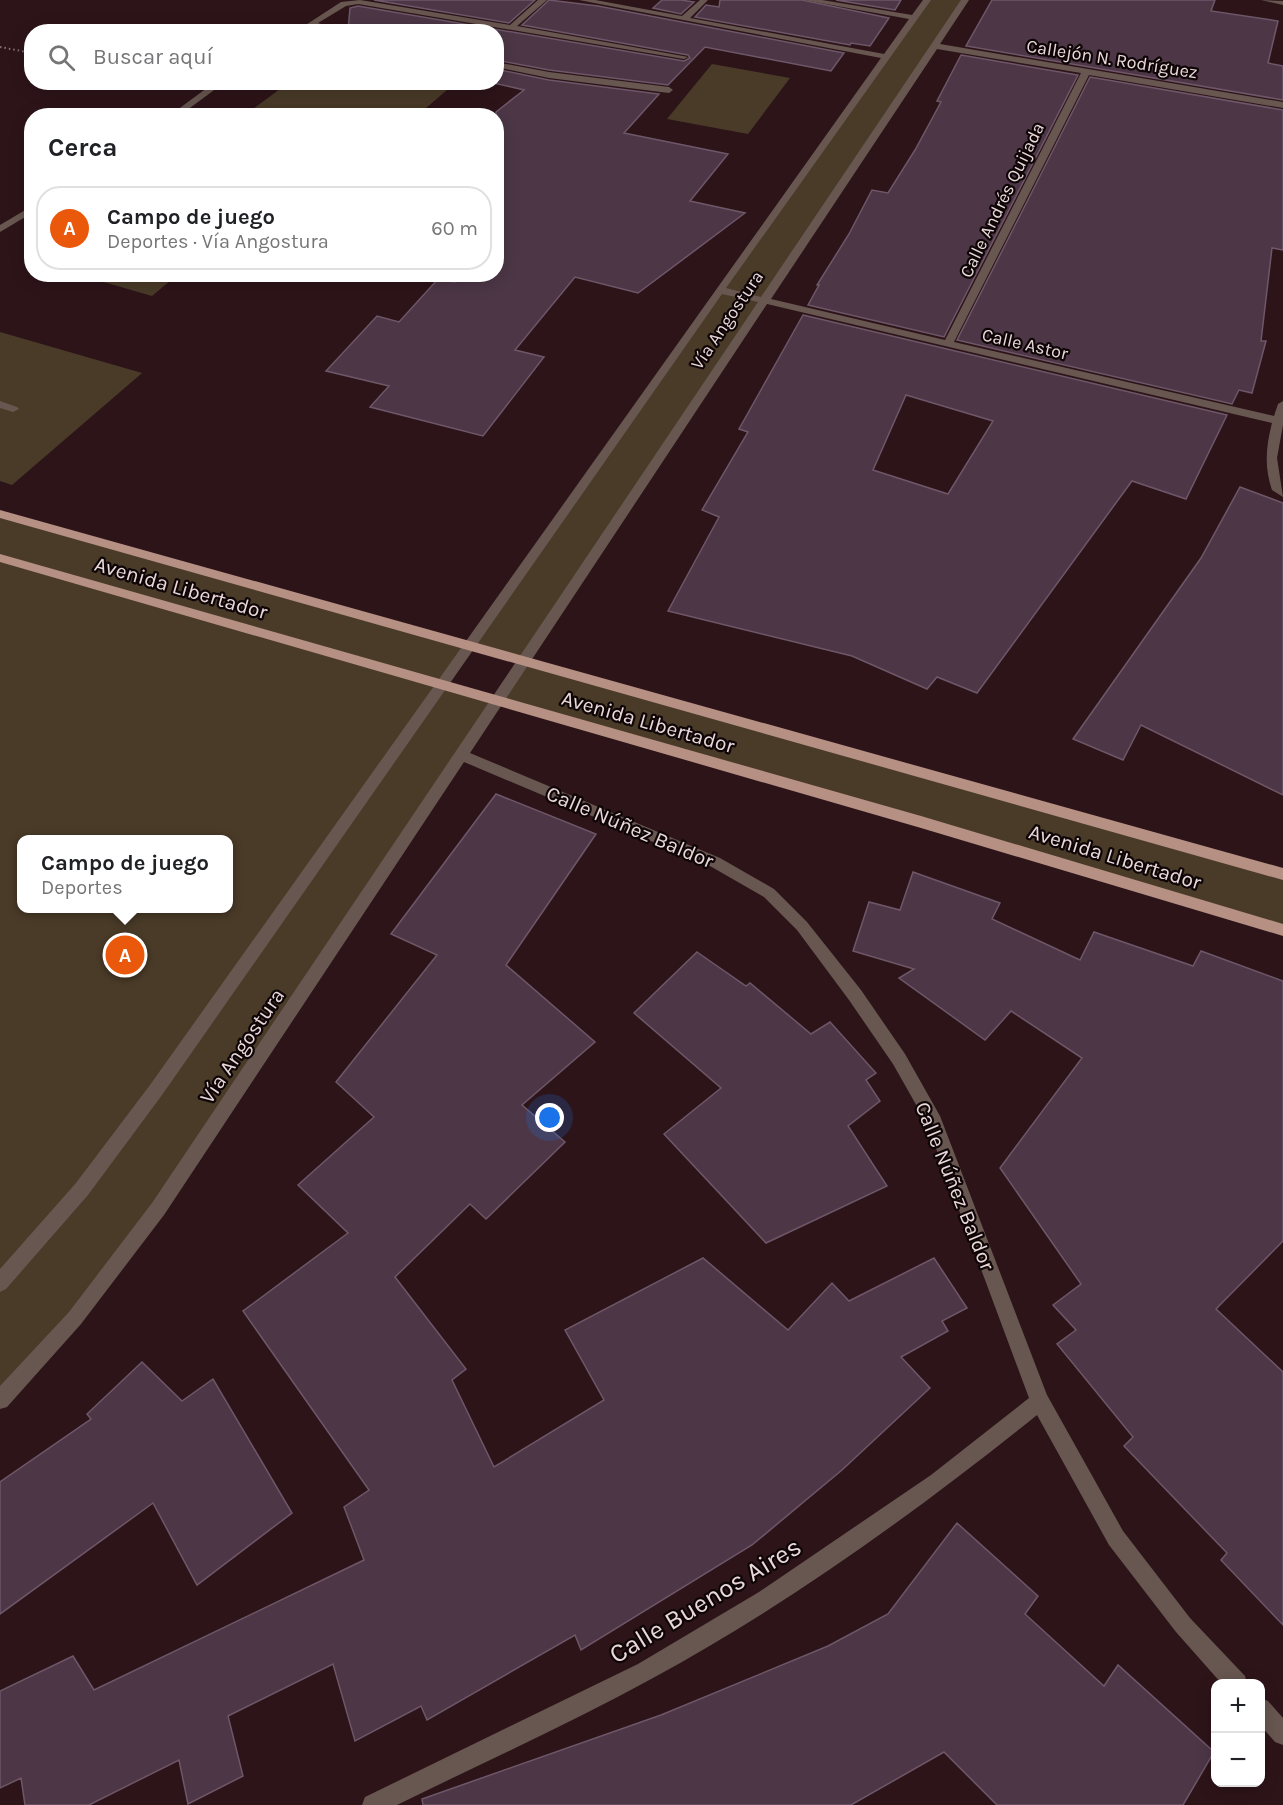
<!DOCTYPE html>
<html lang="es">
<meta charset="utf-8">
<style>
:root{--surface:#fff;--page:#f2f2f2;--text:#202124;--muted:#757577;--line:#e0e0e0;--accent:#ea580c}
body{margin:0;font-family:Karla,sans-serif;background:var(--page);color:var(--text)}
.controls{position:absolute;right:18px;bottom:18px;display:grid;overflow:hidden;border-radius:12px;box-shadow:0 3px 15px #0003}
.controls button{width:54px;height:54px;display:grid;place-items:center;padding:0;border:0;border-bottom:2px solid var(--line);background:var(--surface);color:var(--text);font:30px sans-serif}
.you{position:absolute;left:550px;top:1118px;width:21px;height:21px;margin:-15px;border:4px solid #fff;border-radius:50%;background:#1a73e8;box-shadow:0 0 0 9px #1a73e833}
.badge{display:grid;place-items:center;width:39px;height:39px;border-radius:50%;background:var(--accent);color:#fff;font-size:20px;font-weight:700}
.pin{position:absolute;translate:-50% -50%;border:3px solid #fff;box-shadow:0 2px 6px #0006}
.popup{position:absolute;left:17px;top:835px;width:216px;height:78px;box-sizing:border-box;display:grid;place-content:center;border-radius:12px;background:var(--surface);filter:drop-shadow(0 2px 4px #0005);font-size:20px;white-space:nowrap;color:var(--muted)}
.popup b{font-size:22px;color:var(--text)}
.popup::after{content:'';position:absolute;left:50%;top:100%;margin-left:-12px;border:12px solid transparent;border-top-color:var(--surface)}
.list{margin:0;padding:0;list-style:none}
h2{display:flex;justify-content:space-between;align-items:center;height:78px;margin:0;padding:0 24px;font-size:26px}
h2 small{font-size:20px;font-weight:400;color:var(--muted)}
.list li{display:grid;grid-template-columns:39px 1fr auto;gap:18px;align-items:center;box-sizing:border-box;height:84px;margin:0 12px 12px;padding:0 12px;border:2px solid var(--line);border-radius:24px}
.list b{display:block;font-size:22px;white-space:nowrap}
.list p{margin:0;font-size:20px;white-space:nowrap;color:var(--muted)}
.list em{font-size:20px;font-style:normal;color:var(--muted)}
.icon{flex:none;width:33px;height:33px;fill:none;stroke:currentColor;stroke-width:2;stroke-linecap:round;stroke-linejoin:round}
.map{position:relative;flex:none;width:1283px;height:1805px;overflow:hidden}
.search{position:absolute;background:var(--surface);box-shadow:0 3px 15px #0003;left:24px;top:24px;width:480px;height:66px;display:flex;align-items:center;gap:15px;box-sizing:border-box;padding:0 21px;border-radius:24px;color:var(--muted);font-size:22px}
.panel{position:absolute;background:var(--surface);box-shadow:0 3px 15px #0003;left:24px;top:108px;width:480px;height:174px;border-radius:24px}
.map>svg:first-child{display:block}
</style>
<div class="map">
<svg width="1283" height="1805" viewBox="0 0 1283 1805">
<rect width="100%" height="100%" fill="#2d1419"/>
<g fill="#4a3b28" fill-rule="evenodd">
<path d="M 927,0 L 965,0 L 525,663 L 1283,874 L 1283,930 L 499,701 L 158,1209 L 0,1400 L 0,514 L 468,646 ZM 468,647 L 524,664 L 499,701 L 441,684 ZM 21,840 L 228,840 L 228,908 L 21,908 Z"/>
<path d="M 712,64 L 790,78 L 748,134 L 667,119 Z"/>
<path d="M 288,83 L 288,82 L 455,83 L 418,115 L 245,115 Z"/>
<path d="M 76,274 L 177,274 L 177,275 L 152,296 Z"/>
<path d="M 0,332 L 142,373 L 12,485 L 0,481 Z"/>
</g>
<g fill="#4d3747" stroke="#6e5768" stroke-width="1.5" fill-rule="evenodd">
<path d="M 374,0 L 535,0 L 509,23 Z"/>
<path d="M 549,0 L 598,6 L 844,53 L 831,71 L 705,47 L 668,85 L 549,70 L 496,60 L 496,32 L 348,30 L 350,8 L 358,6 L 684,61 L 690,58 L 688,55 L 522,25 Z"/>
<path d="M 662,0 L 681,0 L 694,2 L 681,14 L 653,8 Z"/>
<path d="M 720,0 L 802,0 L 889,18 L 870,46 L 851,43 L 850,45 L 695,17 L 706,5 L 719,7 Z"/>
<path d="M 836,0 L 901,0 L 895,10 Z"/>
<path d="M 992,0 L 1215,0 L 1211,11 L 1278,21 L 1268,63 L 1283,66 L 1283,100 L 966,46 Z"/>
<path d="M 961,55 L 1078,75 L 944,337 L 808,305 L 819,285 L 817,285 L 849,234 L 872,190 L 888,193 L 915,150 L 941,102 L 937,101 Z"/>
<path d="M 496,69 L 549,80 L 659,94 L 624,133 L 728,154 L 690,201 L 745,213 L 638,293 L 575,277 L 515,350 L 544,357 L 483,436 L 370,407 L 389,386 L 326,371 L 377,316 L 399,322 L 438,279 L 455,282 L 462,274 L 496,274 L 496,112 L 524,90 L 489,82 L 496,82 Z"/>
<path d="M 1090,77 L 1283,110 L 1283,250 L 1272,248 L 1261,341 L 1266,341 L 1252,393 L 1239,390 L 1232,404 L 957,340 Z"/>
<path d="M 803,315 L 1227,415 L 1186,499 L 1132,481 L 977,693 L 937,677 L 927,689 L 852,656 L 668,611 L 719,517 L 702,510 L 748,432 L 739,429 ZM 906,395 L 993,421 L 948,494 L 873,470 Z"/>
<path d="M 1240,487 L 1283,503 L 1283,795 L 1141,725 L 1123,760 L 1073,739 L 1201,558 Z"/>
<path d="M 496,794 L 596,834 L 506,965 L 595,1042 L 522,1105 L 565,1142 L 486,1219 L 470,1204 L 395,1277 L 466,1369 L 452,1380 L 494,1467 L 604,1400 L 565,1330 L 703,1258 L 788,1330 L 832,1283 L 849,1301 L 934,1258 L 967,1308 L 942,1321 L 948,1331 L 901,1357 L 930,1388 L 842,1470 L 752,1545 L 581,1650 L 575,1635 L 427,1720 L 421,1706 L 355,1741 L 333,1664 L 228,1716 L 243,1776 L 188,1804 L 179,1760 L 89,1805 L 25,1805 L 21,1778 L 0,1788 L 0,1691 L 73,1656 L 94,1690 L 364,1560 L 344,1507 L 369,1490 L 243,1311 L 348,1233 L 298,1185 L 374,1117 L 336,1082 L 437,955 L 391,934 Z"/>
<path d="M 913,872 L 1000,903 L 992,919 L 1080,960 L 1094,932 L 1193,966 L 1201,951 L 1283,981 L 1283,1241 L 1216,1309 L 1283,1372 L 1283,1625 L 1221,1560 L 1227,1553 L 1124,1446 L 1133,1437 L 1057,1344 L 1076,1330 L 1053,1305 L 1081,1284 L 1000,1168 L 1082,1058 L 1011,1011 L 985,1040 L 899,978 L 914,969 L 853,951 L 869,902 L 900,910 Z"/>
<path d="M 697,952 L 746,986 L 750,983 L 811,1034 L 830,1022 L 876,1073 L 866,1080 L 880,1101 L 848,1126 L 887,1186 L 766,1243 L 664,1134 L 721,1088 L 634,1013 Z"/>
<path d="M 142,1362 L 182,1401 L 213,1379 L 292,1513 L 197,1585 L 153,1503 L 0,1614 L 0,1482 L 91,1419 L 87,1414 Z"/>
<path d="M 957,1523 L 1038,1596 L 1025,1614 L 1104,1686 L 1118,1665 L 1214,1752 L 1183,1805 L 997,1805 L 944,1752 L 851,1805 L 423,1805 L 422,1799 L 661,1715 L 828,1646 L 888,1614 Z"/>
</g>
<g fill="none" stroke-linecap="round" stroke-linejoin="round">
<path stroke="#897377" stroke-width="2" stroke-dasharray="1.5 3" stroke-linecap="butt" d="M 0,47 L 32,53"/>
<g fill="#685750" fill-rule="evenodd">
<path d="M 360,0 L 510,25 L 538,0 L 547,0 L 517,26 L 688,57 L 684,59 L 358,4 L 346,6 L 318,23 L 347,32 L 331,32 L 313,27 L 305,32 L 295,32 L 341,2 Z"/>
<path d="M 579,0 L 595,0 L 682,16 L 700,0 L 708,0 L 690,18 L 884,54 L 909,19 L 804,0 L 822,0 L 912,15 L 923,0 L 931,0 L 726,288 L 761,297 L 961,0 L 969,0 L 940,44 L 1283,102 L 1283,108 L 1089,75 L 954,342 L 1274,416 L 1278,404 L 1283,401 L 1283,425 L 1277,458 L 1283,497 L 1272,490 C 1264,467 1266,446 1272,423 L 767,304 L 470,753 L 720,858 L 774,889 L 807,922 L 861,990 L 905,1054 L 940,1116 L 1047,1395 L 1123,1531 L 1190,1618 L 1245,1676 L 1247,1684 L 1222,1684 L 1176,1632 L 1109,1545 L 1037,1415 C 916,1512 789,1604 653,1678 C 569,1724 482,1763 397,1805 L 362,1805 L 365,1797 L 638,1664 L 759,1592 L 931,1475 L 1029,1398 L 927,1124 L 893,1064 L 849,1000 L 797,930 L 764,897 L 710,866 L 464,762 L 164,1215 L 81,1324 L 7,1407 L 0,1409 L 0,1386 L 69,1312 L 152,1203 L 758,302 L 722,294 L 162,1095 L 88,1195 L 6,1289 L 0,1292 L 0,1269 L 76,1183 L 150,1085 L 881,58 ZM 937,49 L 1081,73 L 945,340 L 771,299 Z"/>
<path d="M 1261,0 L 1283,1 L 1283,5 Z"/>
<path d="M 496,62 L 549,72 L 669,87 L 673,90 L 669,93 L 549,78 L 496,67 Z"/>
<path d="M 215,82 L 225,82 L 179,116 L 169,116 Z"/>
<path d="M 32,206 L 32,213 L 0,232 L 0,225 Z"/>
<path d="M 0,401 L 17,407 L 19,409 L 13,412 L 0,408 Z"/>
<path d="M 1260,1698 L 1268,1701 L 1283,1718 L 1283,1745 L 1275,1742 L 1260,1725 Z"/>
</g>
<g fill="#b59083" fill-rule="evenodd">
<path d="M 0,510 L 1283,868 L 1283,880 L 0,518 Z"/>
<path d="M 0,554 L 921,816 L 1283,924 L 1283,936 L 921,828 L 0,562 Z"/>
</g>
</g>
<g text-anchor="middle" stroke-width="4.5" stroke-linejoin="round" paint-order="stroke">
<g font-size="18" fill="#ead8db" stroke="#0e0506">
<text transform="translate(1112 59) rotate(9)" y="6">Callejón N. Rodríguez</text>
<text transform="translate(1002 200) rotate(-64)" y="6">Calle Andrés Quijada</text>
<text transform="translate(727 320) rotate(-56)" y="6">Vía Angostura</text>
<text transform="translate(1025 344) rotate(13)" y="6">Calle Astor</text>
</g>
<g font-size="21" fill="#ead8db" stroke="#0e0506">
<text transform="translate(181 588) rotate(16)" y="7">Avenida Libertador</text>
<text transform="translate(648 722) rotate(16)" y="7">Avenida Libertador</text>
<text transform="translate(630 827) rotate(23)" y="7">Calle Núñez Baldor</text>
<text transform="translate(1115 857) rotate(17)" y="7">Avenida Libertador</text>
<text transform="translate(242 1046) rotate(-56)" y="7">Vía Angostura</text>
<text transform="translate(955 1186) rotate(68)" y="7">Calle Núñez Baldor</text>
</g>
<g font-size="26" fill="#ead8db" stroke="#0e0506">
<text transform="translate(705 1600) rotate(-31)" y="9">Calle Buenos Aires</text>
</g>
</g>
</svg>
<div class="controls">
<button>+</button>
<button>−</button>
</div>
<div class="you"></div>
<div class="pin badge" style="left:125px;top:955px">A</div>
<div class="popup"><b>Campo de juego</b>Deportes</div>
<div class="search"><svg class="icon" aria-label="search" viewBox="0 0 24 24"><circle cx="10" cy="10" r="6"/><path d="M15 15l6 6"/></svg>Buscar aquí</div>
<section class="panel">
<h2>Cerca<small></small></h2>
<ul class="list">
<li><span class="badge">A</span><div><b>Campo de juego</b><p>Deportes · Vía Angostura</p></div><em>60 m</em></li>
</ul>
</section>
</div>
